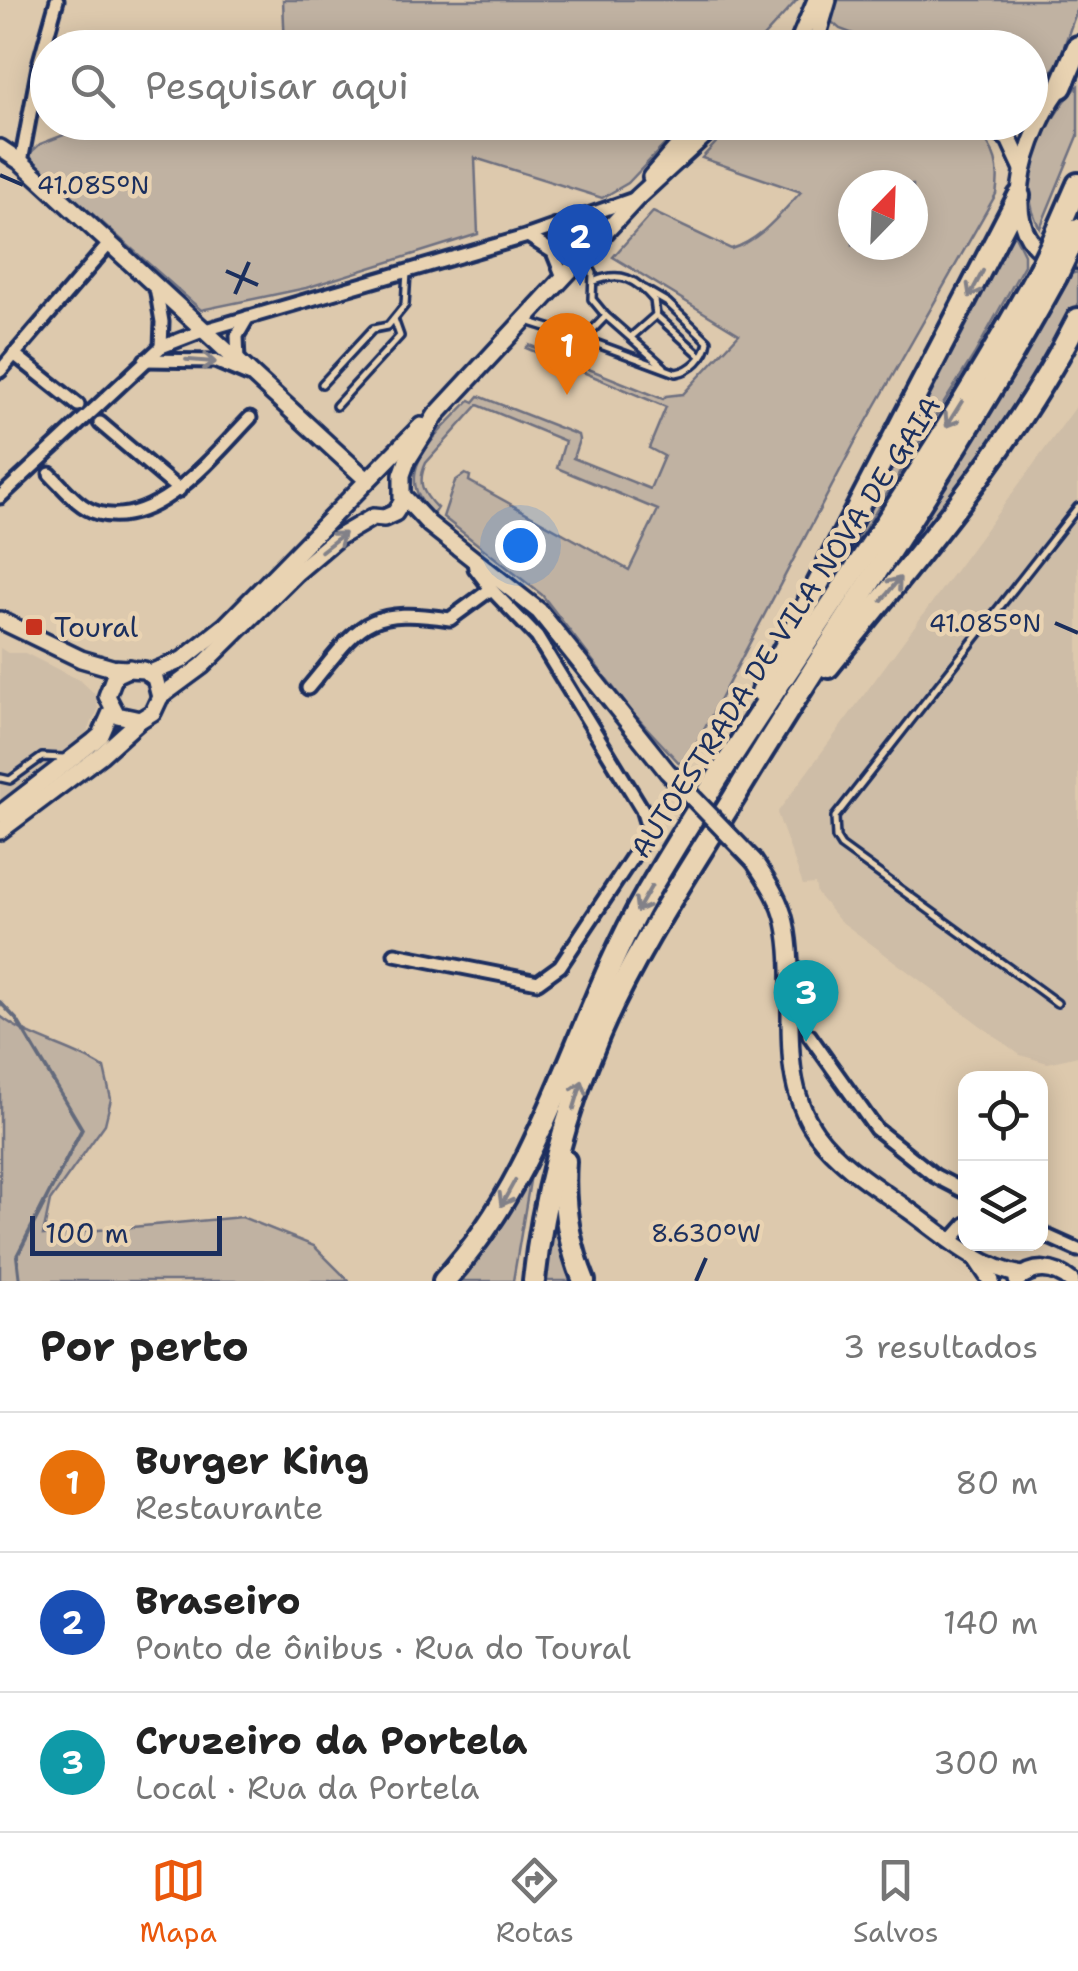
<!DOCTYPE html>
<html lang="pt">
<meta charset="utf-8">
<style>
:root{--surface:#fff;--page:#f2f2f2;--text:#222;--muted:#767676;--line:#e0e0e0;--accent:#ea580c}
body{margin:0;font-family:"Shantell Sans",sans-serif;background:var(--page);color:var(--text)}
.controls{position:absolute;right:30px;bottom:30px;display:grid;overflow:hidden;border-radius:20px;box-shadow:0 5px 25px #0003}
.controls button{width:90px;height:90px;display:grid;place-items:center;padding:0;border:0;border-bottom:2px solid var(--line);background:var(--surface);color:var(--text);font:50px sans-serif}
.compass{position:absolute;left:838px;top:170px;width:90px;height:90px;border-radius:50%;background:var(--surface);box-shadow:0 5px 25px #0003;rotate:23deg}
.scale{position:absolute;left:30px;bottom:25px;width:192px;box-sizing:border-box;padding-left:10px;border:5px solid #1b2f5e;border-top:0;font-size:28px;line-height:35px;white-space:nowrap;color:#1b2f5e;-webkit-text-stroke:8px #e9d3b2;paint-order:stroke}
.you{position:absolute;left:520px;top:545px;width:35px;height:35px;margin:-25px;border:8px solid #fff;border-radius:50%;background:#1a73e8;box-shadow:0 0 0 15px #1a73e833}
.badge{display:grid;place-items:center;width:65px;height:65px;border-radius:50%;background:var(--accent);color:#fff;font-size:32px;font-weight:700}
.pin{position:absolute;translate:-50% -82px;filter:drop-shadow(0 2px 5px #0008)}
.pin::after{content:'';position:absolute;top:52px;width:35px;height:30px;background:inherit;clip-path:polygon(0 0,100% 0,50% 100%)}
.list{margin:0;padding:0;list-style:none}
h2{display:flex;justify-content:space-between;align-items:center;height:130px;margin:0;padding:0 40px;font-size:42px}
h2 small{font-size:32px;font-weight:400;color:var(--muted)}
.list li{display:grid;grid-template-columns:65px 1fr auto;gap:30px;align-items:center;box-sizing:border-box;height:140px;padding:0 40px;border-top:2px solid var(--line)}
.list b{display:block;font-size:38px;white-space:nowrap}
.list p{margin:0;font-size:32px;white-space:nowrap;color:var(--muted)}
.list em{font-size:32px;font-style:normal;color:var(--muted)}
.icon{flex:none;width:55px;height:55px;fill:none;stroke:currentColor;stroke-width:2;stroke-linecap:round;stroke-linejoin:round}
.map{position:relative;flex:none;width:1078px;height:1281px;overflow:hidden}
.search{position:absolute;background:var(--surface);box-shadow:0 5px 25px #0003;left:30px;right:30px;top:30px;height:110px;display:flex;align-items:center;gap:25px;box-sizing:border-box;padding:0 35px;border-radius:55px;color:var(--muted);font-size:38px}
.sheet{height:550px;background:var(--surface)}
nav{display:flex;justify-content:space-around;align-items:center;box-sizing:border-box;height:140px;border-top:2px solid var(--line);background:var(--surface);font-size:28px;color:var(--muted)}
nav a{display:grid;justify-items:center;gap:5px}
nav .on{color:var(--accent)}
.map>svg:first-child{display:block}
</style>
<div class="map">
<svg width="1078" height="1281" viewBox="0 0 1078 1281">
<rect width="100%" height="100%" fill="#ddc9ad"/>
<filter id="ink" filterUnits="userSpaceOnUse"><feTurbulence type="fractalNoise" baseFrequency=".01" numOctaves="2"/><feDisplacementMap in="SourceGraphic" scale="20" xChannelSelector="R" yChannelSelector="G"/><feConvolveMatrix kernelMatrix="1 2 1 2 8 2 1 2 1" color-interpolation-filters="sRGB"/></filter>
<g filter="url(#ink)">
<g fill="#cebda7">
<path d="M 1078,404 L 1078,1056 L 1048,1063 L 1020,1055 L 839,920 L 817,894 L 815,884 L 803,885 L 777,813 Z"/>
<path d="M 0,648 L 8,653 L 25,653 L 81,681 L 96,695 L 98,710 L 86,734 L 0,800 Z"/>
</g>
<g fill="#c0b2a2" stroke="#6e7080" stroke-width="2.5" fill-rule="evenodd">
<path d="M 283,0 L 797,0 L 754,47 L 285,48 Z"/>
<path d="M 806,0 L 1078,0 L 1078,7 L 1058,63 L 1031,96 L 1030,48 L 888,47 L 840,29 Z"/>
<path d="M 1078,86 L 1078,136 L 1040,228 C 1013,183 1046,120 1078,86 Z"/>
<path d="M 95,123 L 685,123 L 628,183 L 602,198 L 475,158 L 478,234 L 306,288 L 201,310 L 27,156 L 40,144 Z"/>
<path d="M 734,123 L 962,123 C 992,138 1002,162 996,194 L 855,442 L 684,768 L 633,713 L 542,595 L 443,517 L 455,481 L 465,474 L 470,476 L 469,481 L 629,570 L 658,510 L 557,468 L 565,441 L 478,405 L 426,463 C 417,482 422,493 437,508 L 433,514 C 386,472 441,432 470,400 L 474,402 L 479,396 L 578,435 L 579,440 L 573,458 L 650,489 L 664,456 L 649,448 L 666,407 L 526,348 L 529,345 L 663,399 L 666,396 L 683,394 L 739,334 L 613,257 L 653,212 L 731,249 C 761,240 780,214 801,192 L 702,158 ZM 853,185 L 913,185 L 913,245 L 853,245 Z"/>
<path d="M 1010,226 L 1024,254 L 1024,265 L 974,355 L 804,626 Z"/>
<path d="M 1078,272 L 1078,306 L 1043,371 L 896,576 L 867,603 L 1065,280 L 1070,274 Z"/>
<path d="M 0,1016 C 34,1042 70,1046 104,1068 L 111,1099 L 105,1124 L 50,1201 L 43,1235 L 242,1217 L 314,1246 L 349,1281 L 0,1281 Z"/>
<path d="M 533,1163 L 513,1281 L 453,1281 Z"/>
<path d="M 556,1192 L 577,1281 L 543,1281 Z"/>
</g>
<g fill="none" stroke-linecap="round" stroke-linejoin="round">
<path stroke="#646a7c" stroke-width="4" d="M 0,1002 L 17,1020 L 82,1129 L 17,1256 L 20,1281"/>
<defs>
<g id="lane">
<path d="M 595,281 C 621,271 636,279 654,300 L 656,315 L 631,337"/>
<path d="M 656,315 L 701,356"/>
<path d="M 606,316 L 664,367"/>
<path d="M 527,321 L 584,339 L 606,316 L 592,299 L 593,273 L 584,258"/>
<path d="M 584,339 L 676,373 C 691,371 706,356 708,341 L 668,303 L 644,289"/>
<path d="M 322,384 L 373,329 L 388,326 L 405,305 L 407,272"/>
<path d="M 336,406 L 400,336 L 394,319"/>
<path d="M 1,778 L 10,780 L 42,757 L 63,758"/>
<path d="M 1057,1003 L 841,846 L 836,838 L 835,817 L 1078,507"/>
</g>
<g id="street">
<path d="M 21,162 L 40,61 L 57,0"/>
<path d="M 528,236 L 553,252 L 563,277"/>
<path d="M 156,287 L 162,322 L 161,347"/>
<path d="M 14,354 L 78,405"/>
<path d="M 145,360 L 215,361 L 248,375"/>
<path d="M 238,362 L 237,336 L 248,317"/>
<path d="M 0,371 L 109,244"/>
<path d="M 100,423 L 179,490"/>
<path d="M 50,474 C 64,488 79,508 98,513 C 157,529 214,455 250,418"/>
<path d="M 0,497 L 161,347 L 205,330 L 528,236 L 634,199"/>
<path d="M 308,688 C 360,626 363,606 450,619 L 491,589"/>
<path d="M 395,954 L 538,982 L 560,966 L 649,832 L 642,809 L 537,637 L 491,589 L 475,568 L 474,562"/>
<path d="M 809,1035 L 876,1129 L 935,1176 L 966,1192"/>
<path d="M 1040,1233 L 1078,1250"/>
<path d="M 951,1241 L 966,1224"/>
</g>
<g id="secondary">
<path d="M 796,48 L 816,0"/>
<path d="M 814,48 L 828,0"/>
<path d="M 1067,80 C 1028,122 979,260 1078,260"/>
<path d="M 983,122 L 1009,139 L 1023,169"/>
<path d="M 0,148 L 21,162 L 366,479"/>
<path d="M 651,177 L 699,122"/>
<path d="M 403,496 L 429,524 L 539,611 L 667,771"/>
<path d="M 0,620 L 81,659 L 112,668 L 144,670 L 155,678 L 160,697"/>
<path d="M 130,668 L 115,675 L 107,696 L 117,715 L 140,720 L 153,712 L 160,697 L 202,666 L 297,572 L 337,538 L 373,517 L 384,518 L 395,513 L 402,502 L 402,475 L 407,461 L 436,415 L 638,197 L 719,122"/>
<path d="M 150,673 L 182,660 L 226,625 L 421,426"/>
<path d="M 0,814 L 93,742 L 101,735 L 112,710"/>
<path d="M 0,831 L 101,755 L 140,720"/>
<path d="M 754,861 C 767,881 780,899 785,922 C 800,990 773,1072 816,1133 C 840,1166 878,1188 910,1211 C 946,1237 978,1267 1022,1275"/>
<path d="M 977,1260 L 991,1281"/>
<path d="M 1017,1280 C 1034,1265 1054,1267 1071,1281"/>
</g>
<g id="highway">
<path d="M 1061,87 L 1078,47"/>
<path d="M 1054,239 L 1078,184"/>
<path d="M 1071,245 L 1078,229"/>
<path d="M 828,667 C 917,555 1013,448 1078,319"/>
<path d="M 762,692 L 1019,196"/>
<path d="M 565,1161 C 562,1203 568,1242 584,1281"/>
<path d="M 444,1281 C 546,1171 574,1020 647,893 C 771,681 923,486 1039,270"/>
<path d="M 534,1281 C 543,1196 566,1112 599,1034 C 636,949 690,870 738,791 C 842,619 959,454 1056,277"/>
</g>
</defs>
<use href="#lane" stroke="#1b2f5e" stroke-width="12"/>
<use href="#street" stroke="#1b2f5e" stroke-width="19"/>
<use href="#secondary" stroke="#1b2f5e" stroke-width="22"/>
<use href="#highway" stroke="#1b2f5e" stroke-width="28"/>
<use href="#lane" stroke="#e9d3b2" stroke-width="5"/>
<use href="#street" stroke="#e9d3b2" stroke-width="11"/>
<use href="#secondary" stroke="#e9d3b2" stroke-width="15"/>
<use href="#highway" stroke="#e9d3b2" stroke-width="20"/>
<defs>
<path id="secondary-bridge" d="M 667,771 L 754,861"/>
<g id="highway-bridge">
<path d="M 1039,270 L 1054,239"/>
<path d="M 1056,277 L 1071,245"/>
</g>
</defs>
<use href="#secondary-bridge" stroke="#1b2f5e" stroke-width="22" stroke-linecap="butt"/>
<use href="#highway-bridge" stroke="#1b2f5e" stroke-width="28" stroke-linecap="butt"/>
<use href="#secondary-bridge" stroke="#e9d3b2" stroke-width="15"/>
<use href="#highway-bridge" stroke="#e9d3b2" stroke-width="20"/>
</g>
<defs><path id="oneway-shaft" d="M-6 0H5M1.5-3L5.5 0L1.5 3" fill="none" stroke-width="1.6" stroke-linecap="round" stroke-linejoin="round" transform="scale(2.5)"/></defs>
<g stroke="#828188">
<use href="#oneway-shaft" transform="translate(976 284) rotate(118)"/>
<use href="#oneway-shaft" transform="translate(201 361) rotate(5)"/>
<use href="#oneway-shaft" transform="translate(954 414) rotate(122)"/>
<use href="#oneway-shaft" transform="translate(333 542) rotate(-38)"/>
<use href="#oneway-shaft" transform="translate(891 589) rotate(-51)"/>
<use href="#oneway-shaft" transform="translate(644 899) rotate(120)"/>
<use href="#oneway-shaft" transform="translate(578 1095) rotate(-73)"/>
<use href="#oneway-shaft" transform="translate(508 1193) rotate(119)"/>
</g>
</g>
<path fill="none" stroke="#1b2f5e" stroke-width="4" d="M 0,175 L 23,185M 226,271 L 258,285M 235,294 L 249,262M 1055,623 L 1078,633M 696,1281 L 706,1258"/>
<rect fill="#c8321e" stroke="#e9d3b2" stroke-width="4" x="24" y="617" width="20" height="20" rx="5"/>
<g text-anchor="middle" stroke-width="9" stroke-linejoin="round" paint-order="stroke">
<g font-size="28" fill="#1b2f5e" stroke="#e9d3b2" text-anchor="start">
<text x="54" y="637">Toural</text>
</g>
<g font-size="28" fill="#1b2f5e" stroke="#e9d3b2">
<text transform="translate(785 627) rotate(-57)" y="10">AUTOESTRADA DE VILA NOVA DE GAIA</text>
</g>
</g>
<g font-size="25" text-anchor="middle" fill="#1b2f5e" stroke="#e9d3b2" stroke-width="9" stroke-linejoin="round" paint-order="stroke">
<text x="93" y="194">41.085°N</text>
<text x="985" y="632">41.085°N</text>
<text x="706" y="1242">8.630°W</text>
</g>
</svg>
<div class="controls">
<button><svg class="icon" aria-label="locate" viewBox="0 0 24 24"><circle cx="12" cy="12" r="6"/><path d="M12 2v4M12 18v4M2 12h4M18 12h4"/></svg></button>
<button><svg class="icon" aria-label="layers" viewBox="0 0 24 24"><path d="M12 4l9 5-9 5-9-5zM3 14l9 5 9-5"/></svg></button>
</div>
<svg class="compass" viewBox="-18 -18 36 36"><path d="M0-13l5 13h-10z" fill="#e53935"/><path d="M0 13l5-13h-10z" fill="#767676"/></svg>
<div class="scale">100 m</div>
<div class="you"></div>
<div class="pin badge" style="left:567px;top:395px;background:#e8710a">1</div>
<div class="pin badge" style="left:580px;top:286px;background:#1a4fb4">2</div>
<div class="pin badge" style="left:806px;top:1042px;background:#0f9aa8">3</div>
<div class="search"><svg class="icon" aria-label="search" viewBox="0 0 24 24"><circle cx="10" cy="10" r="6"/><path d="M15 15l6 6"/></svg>Pesquisar aqui</div>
</div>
<section class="sheet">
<h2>Por perto<small>3 resultados</small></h2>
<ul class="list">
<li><span class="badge" style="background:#e8710a">1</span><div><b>Burger King</b><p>Restaurante</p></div><em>80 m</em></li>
<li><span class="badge" style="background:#1a4fb4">2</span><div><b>Braseiro</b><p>Ponto de ônibus · Rua do Toural</p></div><em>140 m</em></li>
<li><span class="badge" style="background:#0f9aa8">3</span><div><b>Cruzeiro da Portela</b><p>Local · Rua da Portela</p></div><em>300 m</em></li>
</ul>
</section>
<nav>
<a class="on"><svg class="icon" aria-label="map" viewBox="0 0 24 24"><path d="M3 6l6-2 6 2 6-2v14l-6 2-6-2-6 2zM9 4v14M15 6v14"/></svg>Mapa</a>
<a><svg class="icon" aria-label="directions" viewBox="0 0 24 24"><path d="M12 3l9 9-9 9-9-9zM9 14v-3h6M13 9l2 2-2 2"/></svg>Rotas</a>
<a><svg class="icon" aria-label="saved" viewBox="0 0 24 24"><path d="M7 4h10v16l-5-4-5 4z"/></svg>Salvos</a>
</nav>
